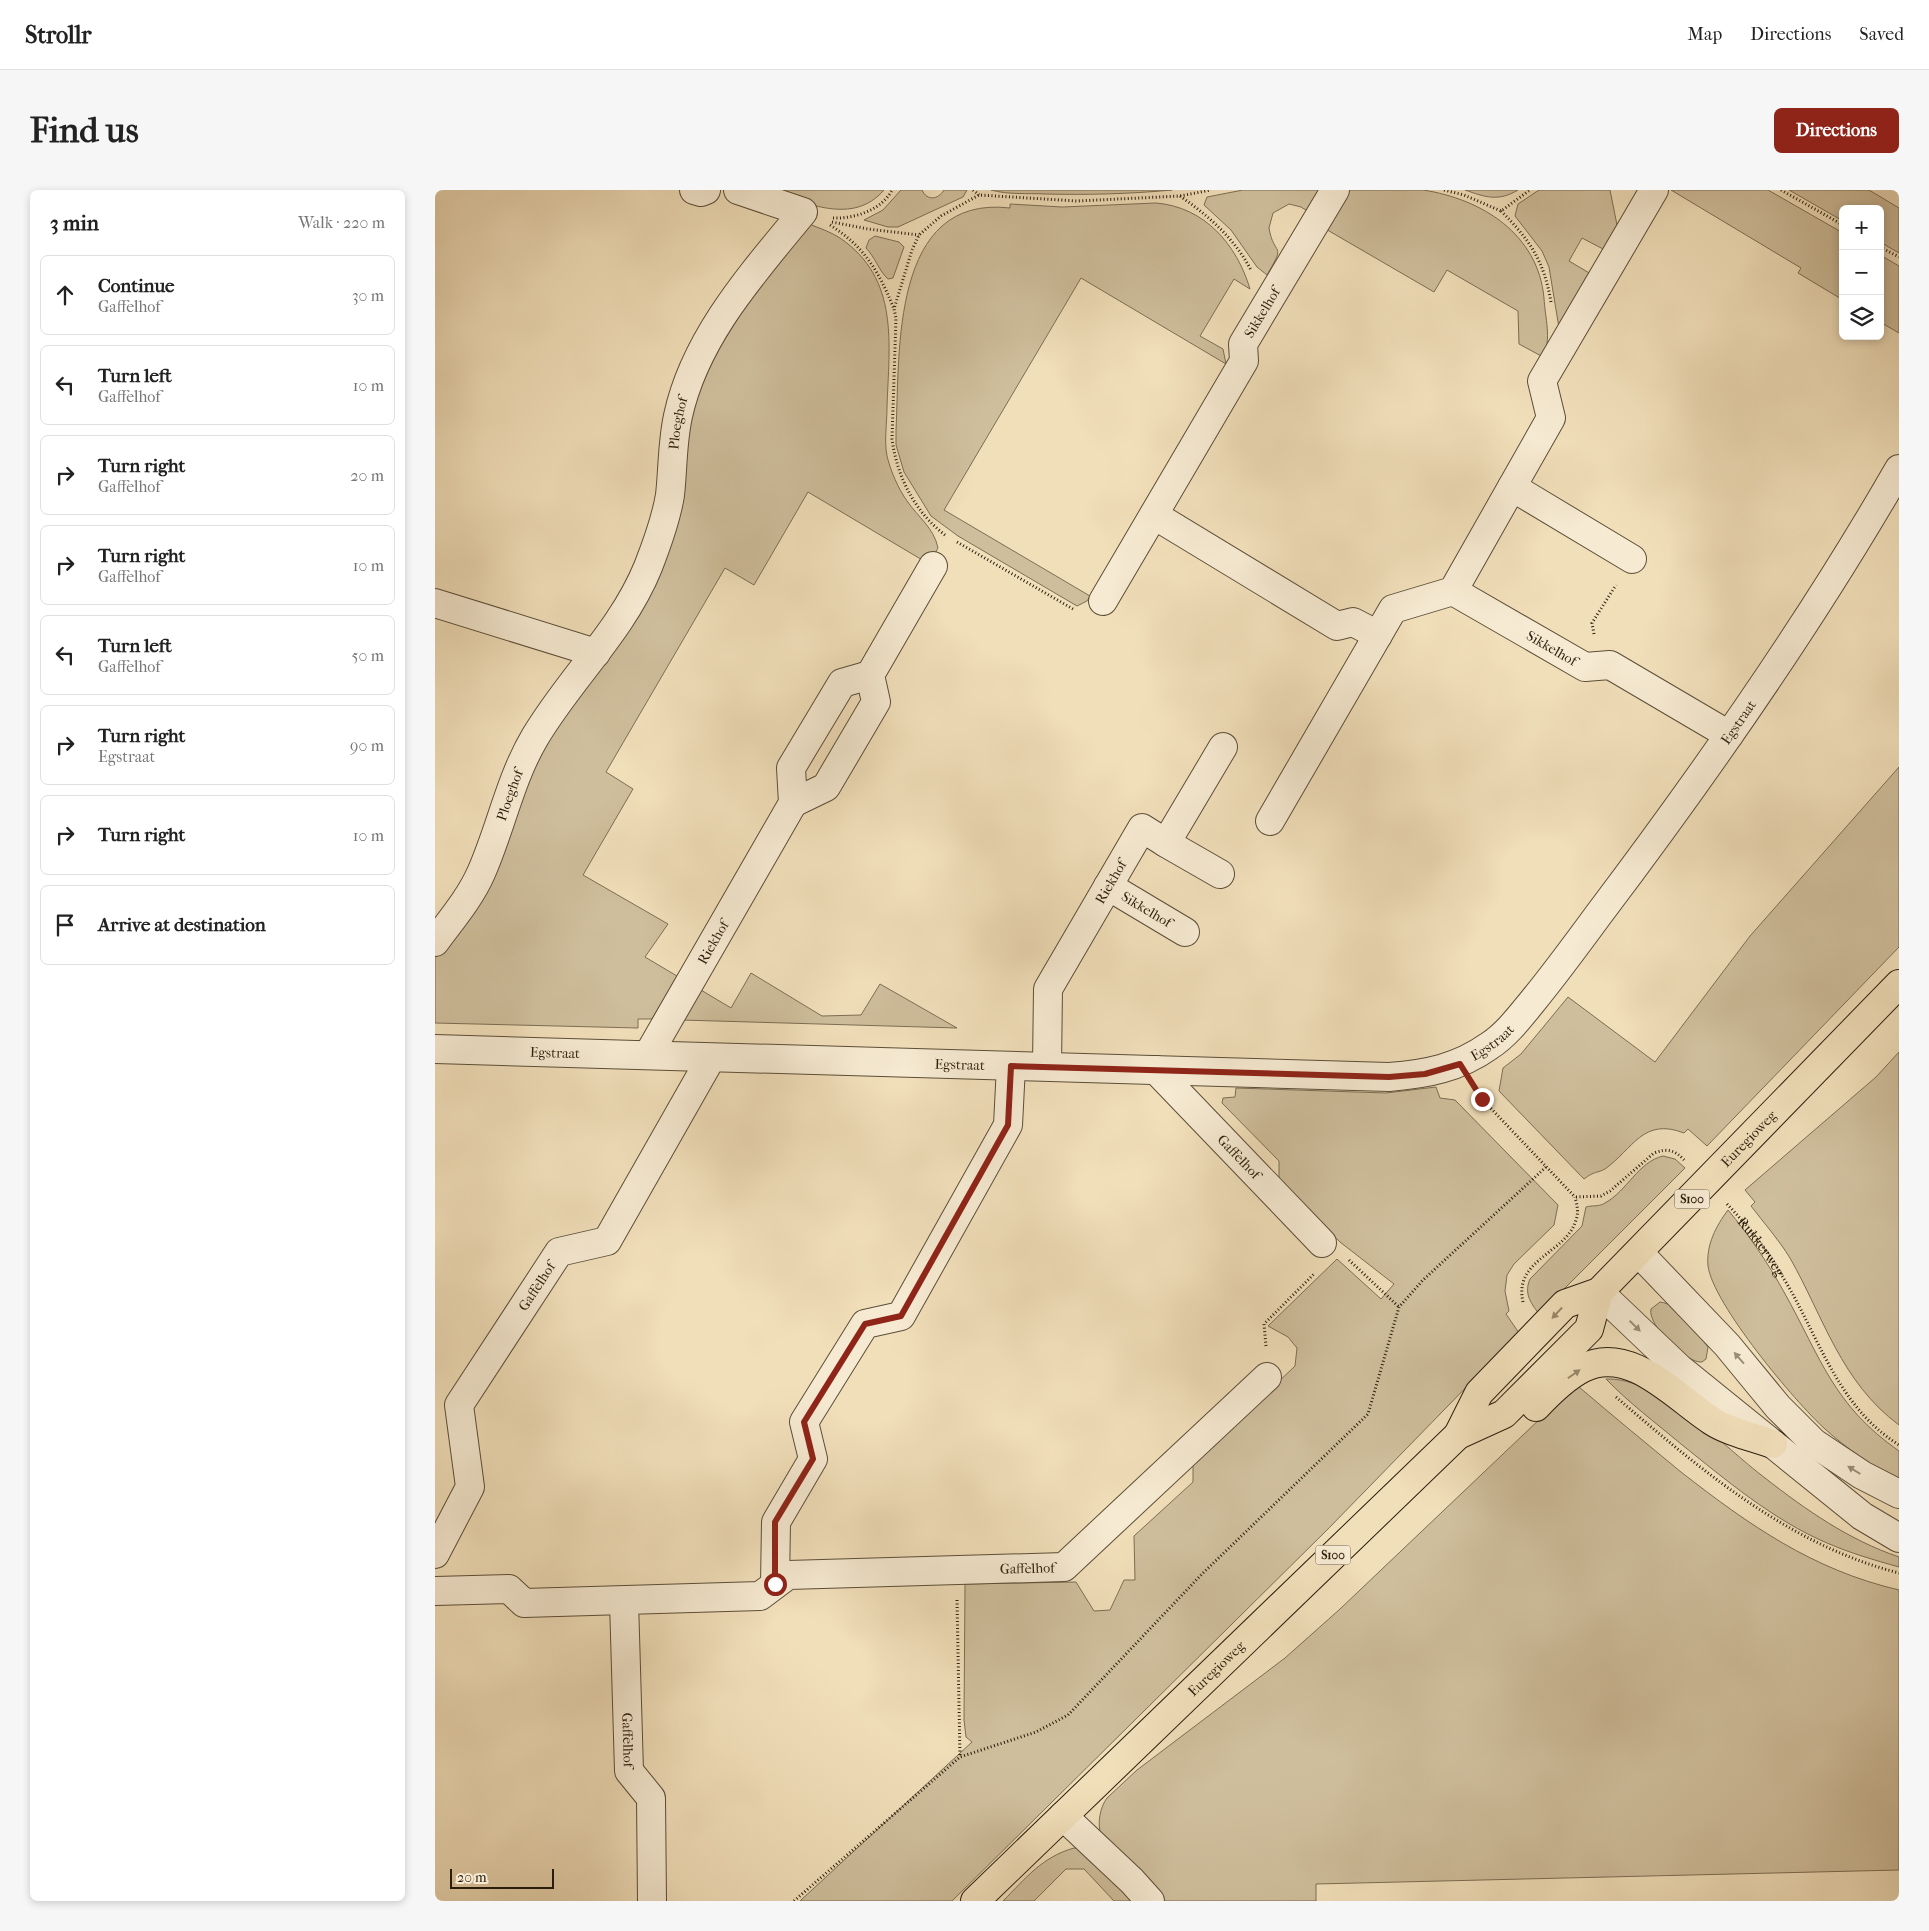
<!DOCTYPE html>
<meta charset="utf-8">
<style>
:root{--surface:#fff;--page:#f6f6f6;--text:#222;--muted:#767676;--line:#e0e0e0;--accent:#8f2418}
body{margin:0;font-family:"IM FELL French Canon",serif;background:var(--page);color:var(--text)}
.controls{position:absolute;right:15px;top:15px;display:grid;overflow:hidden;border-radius:8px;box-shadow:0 2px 8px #0003}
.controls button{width:45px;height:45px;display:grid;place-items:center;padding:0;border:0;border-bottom:1px solid var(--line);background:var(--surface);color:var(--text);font:25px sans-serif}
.scale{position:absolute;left:15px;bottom:12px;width:104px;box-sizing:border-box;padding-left:5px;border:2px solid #2a1d0c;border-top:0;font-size:14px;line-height:18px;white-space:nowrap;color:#2a1d0c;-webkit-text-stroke:4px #f6ead2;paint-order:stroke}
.stop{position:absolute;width:15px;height:15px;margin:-11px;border:4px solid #8f2418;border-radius:50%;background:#fff}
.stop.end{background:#8f2418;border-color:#fff;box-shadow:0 1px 5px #0008}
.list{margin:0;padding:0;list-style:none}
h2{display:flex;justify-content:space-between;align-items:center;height:65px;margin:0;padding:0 20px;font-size:21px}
h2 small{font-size:16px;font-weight:400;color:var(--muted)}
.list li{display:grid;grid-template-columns:32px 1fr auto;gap:15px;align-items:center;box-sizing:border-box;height:80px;margin:0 10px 10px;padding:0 10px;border:1px solid var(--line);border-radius:8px}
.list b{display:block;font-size:19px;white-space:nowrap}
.list p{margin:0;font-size:16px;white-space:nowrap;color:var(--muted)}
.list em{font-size:16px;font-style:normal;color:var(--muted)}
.icon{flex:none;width:28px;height:28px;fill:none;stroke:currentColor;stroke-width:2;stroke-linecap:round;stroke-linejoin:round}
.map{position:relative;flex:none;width:1464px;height:1711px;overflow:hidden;border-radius:8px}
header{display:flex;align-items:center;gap:30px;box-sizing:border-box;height:70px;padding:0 25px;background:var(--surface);border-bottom:1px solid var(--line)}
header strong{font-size:24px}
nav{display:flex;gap:28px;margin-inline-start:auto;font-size:18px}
.intro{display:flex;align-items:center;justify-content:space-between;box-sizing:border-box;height:120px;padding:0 30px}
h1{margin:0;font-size:35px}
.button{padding:12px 22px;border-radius:8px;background:var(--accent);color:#fff;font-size:18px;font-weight:700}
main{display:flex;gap:30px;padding:0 30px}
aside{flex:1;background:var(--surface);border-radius:8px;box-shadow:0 2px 8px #0003}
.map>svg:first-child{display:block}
</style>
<header>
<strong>Strollr</strong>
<nav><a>Map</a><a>Directions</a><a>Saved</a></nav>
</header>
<div class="intro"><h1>Find us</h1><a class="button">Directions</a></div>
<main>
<aside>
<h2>3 min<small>Walk · 220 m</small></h2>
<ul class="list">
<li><svg class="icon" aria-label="ahead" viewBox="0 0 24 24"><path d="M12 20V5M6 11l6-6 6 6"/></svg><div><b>Continue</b><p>Gaffelhof</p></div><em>30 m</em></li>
<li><svg class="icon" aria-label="left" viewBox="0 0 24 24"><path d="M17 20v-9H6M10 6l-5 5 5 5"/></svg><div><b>Turn left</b><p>Gaffelhof</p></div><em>10 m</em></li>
<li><svg class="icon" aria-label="right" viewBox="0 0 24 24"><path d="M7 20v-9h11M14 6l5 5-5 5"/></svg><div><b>Turn right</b><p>Gaffelhof</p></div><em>20 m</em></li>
<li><svg class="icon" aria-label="right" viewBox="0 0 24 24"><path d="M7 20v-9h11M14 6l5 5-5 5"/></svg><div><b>Turn right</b><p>Gaffelhof</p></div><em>10 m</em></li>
<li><svg class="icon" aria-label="left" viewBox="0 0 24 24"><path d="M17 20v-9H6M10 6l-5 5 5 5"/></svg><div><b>Turn left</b><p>Gaffelhof</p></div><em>50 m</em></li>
<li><svg class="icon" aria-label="right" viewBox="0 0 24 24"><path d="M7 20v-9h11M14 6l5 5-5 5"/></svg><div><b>Turn right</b><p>Egstraat</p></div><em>90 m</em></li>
<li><svg class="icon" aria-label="right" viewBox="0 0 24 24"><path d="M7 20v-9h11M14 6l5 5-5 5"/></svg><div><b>Turn right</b></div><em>10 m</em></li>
<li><svg class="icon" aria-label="arrive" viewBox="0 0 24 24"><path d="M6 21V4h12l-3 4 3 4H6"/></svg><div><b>Arrive at destination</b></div></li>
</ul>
</aside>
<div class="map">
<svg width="1464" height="1711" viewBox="0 0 1464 1711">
<rect width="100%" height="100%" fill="#f1dfba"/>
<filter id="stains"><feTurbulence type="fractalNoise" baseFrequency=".004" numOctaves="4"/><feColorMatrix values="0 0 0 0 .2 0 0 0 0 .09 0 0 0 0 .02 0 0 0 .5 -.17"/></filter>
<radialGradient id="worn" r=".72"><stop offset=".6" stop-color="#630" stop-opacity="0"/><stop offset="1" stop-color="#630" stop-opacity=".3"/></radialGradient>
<g fill="#cfbe9c" stroke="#7c6e54">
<path d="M 333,0 L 449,0 C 418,36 371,13 333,0 Z"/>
<path d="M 466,0 L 487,0 C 492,11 503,10 509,0 L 532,0 L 528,7 L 463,37 L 453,37 L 429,30 L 448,20 Z"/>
<path d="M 556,0 L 737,0 C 694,4 653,5 610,4 C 592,3 574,5 556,0 Z"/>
<path d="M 808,0 L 896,0 L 879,25 L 866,17 L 854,14 L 838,23 L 834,38 C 839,68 852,51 832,85 L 822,77 L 796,40 L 769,15 L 772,7 Z"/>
<path d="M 907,0 C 933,0 962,0 988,0 C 1047,9 1103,44 1109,108 C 1110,128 1117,149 1108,167 L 1084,154 L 1083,121 L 1012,80 L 999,102 L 889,38 Z"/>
<path d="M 1030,0 L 1083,0 C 1063,12 1050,7 1030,0 Z"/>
<path d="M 1104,0 L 1175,0 L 1182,35 L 1170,60 L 1147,48 L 1134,71 L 1156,84 L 1124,138 L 1114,77 L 1107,61 L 1080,26 L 1083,14 Z"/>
<path d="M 1236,0 L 1333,0 L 1408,43 L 1408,110 L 1363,83 L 1366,78 Z"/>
<path d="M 1354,0 L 1434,0 L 1464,18 L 1464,63 L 1445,52 L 1445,19 L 1408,19 L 1408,31 Z"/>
<path d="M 721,13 C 770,17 802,55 815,99 L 799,89 L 765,146 L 788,159 L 791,174 L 646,88 L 509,320 L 655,406 L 652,411 L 642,416 L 523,346 L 496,326 L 469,282 L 461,255 L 461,240 C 465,163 455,4 575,18 L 575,14 L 627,17 Z"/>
<path d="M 374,34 C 384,38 396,42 405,48 C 465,89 454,154 452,217 C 452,233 449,251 452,266 C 456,282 463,298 472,311 C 483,327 499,338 503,358 L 494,374 L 373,302 L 319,395 L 290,378 L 171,582 L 198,599 L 148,685 L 233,734 L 210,767 L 242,786 L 217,829 L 203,829 L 203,838 L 0,833 L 0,766 L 18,742 L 94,576 L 162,474 L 244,260 L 276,155 Z"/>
<path d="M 440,46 L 464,52 L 469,57 L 458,88 L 453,89 C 444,81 440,67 431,58 L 434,50 Z"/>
<path d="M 1445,65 L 1464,76 L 1464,143 L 1445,132 Z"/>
<path d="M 1464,577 L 1464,757 L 1272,956 L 1253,939 L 1249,943 C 1208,927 1198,959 1170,979 C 1163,983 1159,981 1149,989 L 1064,901 L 1068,878 L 1086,864 L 1133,807 L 1220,872 L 1315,746 Z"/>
<path d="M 316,783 L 387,826 L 426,825 L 445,794 L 522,838 L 246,830 L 266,800 L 296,818 Z"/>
<path d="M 1464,862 L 1464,1235 C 1406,1192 1389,1128 1355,1068 C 1344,1050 1329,1033 1316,1016 L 1320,1012 L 1310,1000 L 1441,887 Z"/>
<path d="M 1001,897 L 1005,908 L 1020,910 L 1123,1015 L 1119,1035 L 1079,1074 L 1072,1085 L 1070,1101 L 1074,1121 L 1071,1124 L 1084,1143 L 893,1339 L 517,1711 L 365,1711 L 537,1552 L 531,1547 L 529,1530 L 530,1394 L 641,1392 L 659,1421 L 675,1420 L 689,1390 L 700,1390 L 699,1346 L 758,1292 L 758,1273 L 860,1176 L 862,1158 L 853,1147 L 833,1136 L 902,1069 L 946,1109 L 959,1094 L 905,1052 L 844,991 L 844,971 L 787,913 L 788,908 L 800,907 L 801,898 L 951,903 Z"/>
<path d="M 1228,966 L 1240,969 L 1250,978 L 1104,1124 C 1095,1112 1089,1103 1095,1089 L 1147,1036 L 1151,1017 C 1158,1015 1164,1017 1170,1013 C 1192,1001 1203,972 1228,966 Z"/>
<path d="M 1293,1020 C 1314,1045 1333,1073 1349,1102 C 1386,1168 1398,1215 1464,1261 L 1464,1292 C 1438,1276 1412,1259 1390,1239 C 1360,1212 1278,1114 1273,1076 C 1271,1055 1281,1036 1293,1020 Z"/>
<path d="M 1225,1112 C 1245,1114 1261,1143 1273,1157 L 1271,1169 L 1267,1172 C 1252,1174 1212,1135 1216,1119 Z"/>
<path d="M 1171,1189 C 1224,1187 1289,1257 1330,1288 C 1371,1320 1414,1350 1464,1367 L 1464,1377 C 1439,1370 1415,1363 1392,1353 C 1338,1330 1291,1290 1246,1254 C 1221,1233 1194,1213 1171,1189 Z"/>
<path d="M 1144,1197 C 1178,1226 1212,1254 1246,1282 C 1314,1335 1378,1380 1464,1400 L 1464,1680 L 881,1694 L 881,1711 L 727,1711 C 715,1698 671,1658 666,1645 C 662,1634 665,1617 672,1608 L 702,1580 L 850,1468 L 905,1419 L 1128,1207 Z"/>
<path d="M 639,1658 L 646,1659 L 703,1711 L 679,1711 L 649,1679 L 631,1679 L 599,1711 L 568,1711 C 591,1688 607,1667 639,1658 Z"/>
</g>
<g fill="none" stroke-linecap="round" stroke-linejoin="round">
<defs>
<g id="minor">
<path d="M 259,0 L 266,2 L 271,0"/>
<path d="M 1077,297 L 1197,369"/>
<path d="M 719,325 L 902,436 L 918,432 L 943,445"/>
<path id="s2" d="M 1018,401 L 1150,477 L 1175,475 L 1294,545"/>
<path id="s3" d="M 668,411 L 809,171 L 808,154 L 900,0"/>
<path d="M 0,413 L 161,463"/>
<path d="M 358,613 L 391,597 L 441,512 L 435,485 L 498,376"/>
<path d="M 835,631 L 958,419 L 1018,401 L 1116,228 L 1107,191 L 1219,0"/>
<path d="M 731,653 L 785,684"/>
<path id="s4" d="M 673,696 L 750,742"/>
<path id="s5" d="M 0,752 C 16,730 35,708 46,683 C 66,638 75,589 100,547 C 135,488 187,441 213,377 C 222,354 231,330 235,305 C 238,279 237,253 243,226 C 260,147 318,83 368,22 L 303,0"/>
<path id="s6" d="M 0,859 L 954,887 C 992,884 1023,878 1054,856 C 1071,845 1084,828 1097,812 C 1120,784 1142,754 1164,724 C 1272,581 1375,434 1464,279"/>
<path id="s7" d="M 213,865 L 358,613 L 356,578 L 407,493 L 435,485"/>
<path id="s8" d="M 612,876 L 613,799 L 707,638 L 731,653 L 788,557"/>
<path id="s9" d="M 721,880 L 887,1053"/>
<path d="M 1204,1063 L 1292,1155 L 1343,1217 L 1379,1253 L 1427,1285 L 1464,1304"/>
<path d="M 1164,1102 L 1245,1179 L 1427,1326 L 1464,1348"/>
<path id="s10" d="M 0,1364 L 35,1297 L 24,1215 L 124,1062 L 172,1051 L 276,868"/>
<path d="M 340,1394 L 341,1332 L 378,1269 L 369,1232 L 430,1134 L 466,1126 L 573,935 L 576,876"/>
<path id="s11" d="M 0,1401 L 74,1399 L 89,1413 L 325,1406 L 353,1385 L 629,1377 L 832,1187"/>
<path id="s12" d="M 189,1411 L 194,1581 L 216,1608 L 217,1711"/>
<path d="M 628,1626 L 697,1691 L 715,1711"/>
</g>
<g id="major">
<path d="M 1101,1217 C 1115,1202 1130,1187 1148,1178 C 1195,1154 1241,1208 1277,1231 C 1294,1242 1318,1247 1338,1254"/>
<path id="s13" d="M 1023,1245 L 1044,1203 L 1130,1114 L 1164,1102 L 1464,794"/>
<path id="s14" d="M 540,1711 L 1023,1245 L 1069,1224 L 1154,1139 L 1164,1102"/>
</g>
</defs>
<use href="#minor" stroke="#5c4e38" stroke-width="30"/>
<use href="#major" stroke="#2a1d0c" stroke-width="30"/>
<g stroke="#2a1d0c" stroke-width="3" stroke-dasharray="1 2.5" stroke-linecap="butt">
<path d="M 538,0 L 544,5"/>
<path d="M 1009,0 L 1029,5 L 1066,21 L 1095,0"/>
<path d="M 1346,0 L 1408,35"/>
<path d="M 745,6 C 775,27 799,48 816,80"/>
<path d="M 1066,21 C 1095,50 1109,71 1116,112"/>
<path d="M 398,28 C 419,29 447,20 457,0"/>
<path d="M 397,32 L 433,39 L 484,45"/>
<path d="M 395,35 C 430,57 444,82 459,119"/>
<path d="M 1445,57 L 1464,67"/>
<path d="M 510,345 C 480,322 462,287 457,249 L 461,128 L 459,119 L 477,60 L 484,45 L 506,26 L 544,5 L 642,11 L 745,6 L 776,0"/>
<path d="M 522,352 L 638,419"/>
<path d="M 1159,444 L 1157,433 L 1181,395"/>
<path d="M 1041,899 L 1047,909 L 1140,1007"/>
<path d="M 1141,1007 L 1166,1006 L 1175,1001 L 1219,963 C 1232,958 1240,960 1249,970"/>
<path id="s1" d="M 1292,1014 C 1312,1035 1331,1059 1346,1084 C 1383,1143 1401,1216 1464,1255"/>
<path d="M 914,1070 L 964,1117"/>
<path d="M 1088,1112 C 1078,1069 1132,1063 1141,1030 C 1144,1022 1142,1015 1140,1007"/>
<path d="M 831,1156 L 829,1134 L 880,1083"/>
<path d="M 1181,1207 C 1266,1280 1354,1355 1464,1383"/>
<path d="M 522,1410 L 525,1567"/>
<path d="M 359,1711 L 525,1567 L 601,1542 L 633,1525 L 767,1384 L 933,1224 L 964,1117 L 988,1090 L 1111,977"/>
</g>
<use href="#minor" stroke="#f6ead2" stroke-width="28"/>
<use href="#major" stroke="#f1dfba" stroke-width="28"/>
</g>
<defs><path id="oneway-solid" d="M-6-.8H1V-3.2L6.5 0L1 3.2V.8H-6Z" transform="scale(1.25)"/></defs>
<g fill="#97886c">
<use href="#oneway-solid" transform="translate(1122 1123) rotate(133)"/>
<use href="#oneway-solid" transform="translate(1139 1184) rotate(-35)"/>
</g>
<g fill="#9a8e79">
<use href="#oneway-solid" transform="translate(1200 1136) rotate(44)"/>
<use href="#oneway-solid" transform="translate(1304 1168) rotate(-131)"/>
<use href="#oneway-solid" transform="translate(1419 1280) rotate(-148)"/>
</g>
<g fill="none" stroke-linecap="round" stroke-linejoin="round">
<path stroke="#8f2418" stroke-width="6" d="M 340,1394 L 340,1332 L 378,1269 L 369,1232 L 430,1134 L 466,1126 L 573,935 L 576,876 L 954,887 L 990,884 L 1025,874 L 1047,909"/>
</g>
<g text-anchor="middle" stroke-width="4" stroke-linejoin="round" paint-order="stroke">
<g fill="#f6ead2" stroke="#675a47" stroke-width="1">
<rect x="1239.5" y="999.5" width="35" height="19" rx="4"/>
<rect x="880.5" y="1355.5" width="35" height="19" rx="4"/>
</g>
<g font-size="12" font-weight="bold" fill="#2a1d0c">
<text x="1257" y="1013">S100</text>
<text x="898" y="1369">S100</text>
</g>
<g font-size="14" fill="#2a1d0c" stroke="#f6ead2">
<text dy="5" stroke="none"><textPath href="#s3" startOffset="332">Sikkelhof</textPath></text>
<text dy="5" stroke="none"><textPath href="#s5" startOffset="582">Ploeghof</textPath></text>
<text dy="5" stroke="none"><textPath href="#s2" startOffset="114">Sikkelhof</textPath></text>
<text dy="5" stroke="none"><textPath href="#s6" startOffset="1470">Egstraat</textPath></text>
<text dy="5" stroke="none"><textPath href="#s5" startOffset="166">Ploeghof</textPath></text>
<text dy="5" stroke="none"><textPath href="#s8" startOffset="201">Riekhof</textPath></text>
<text dy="5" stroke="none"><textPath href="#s4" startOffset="45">Sikkelhof</textPath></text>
<text dy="5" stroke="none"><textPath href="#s7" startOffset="130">Riekhof</textPath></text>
<text dy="5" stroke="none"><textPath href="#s6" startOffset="1065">Egstraat</textPath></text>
<text dy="5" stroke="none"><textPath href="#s6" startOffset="120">Egstraat</textPath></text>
<text dy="5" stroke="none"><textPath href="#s6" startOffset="525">Egstraat</textPath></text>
<text dy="5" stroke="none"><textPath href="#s13" startOffset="421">Euregioweg</textPath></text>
<text dy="5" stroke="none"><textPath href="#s9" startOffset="120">Gaffelhof</textPath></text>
<text dy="5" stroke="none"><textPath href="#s1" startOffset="55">Rukkerweg</textPath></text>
<text dy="5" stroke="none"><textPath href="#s10" startOffset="300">Gaffelhof</textPath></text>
<text dy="5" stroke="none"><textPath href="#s11" startOffset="605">Gaffelhof</textPath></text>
<text dy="5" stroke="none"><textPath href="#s14" startOffset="335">Euregioweg</textPath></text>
<text dy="5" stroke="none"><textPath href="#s12" startOffset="139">Gaffelhof</textPath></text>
</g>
</g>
<rect width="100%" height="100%" filter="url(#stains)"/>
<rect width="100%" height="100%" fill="url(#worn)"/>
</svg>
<div class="controls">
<button>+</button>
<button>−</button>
<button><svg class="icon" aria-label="layers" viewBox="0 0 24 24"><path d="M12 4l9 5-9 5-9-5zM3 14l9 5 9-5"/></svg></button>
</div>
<div class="scale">20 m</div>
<div class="stop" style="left:340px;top:1394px"></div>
<div class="stop end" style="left:1047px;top:909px"></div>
</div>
</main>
